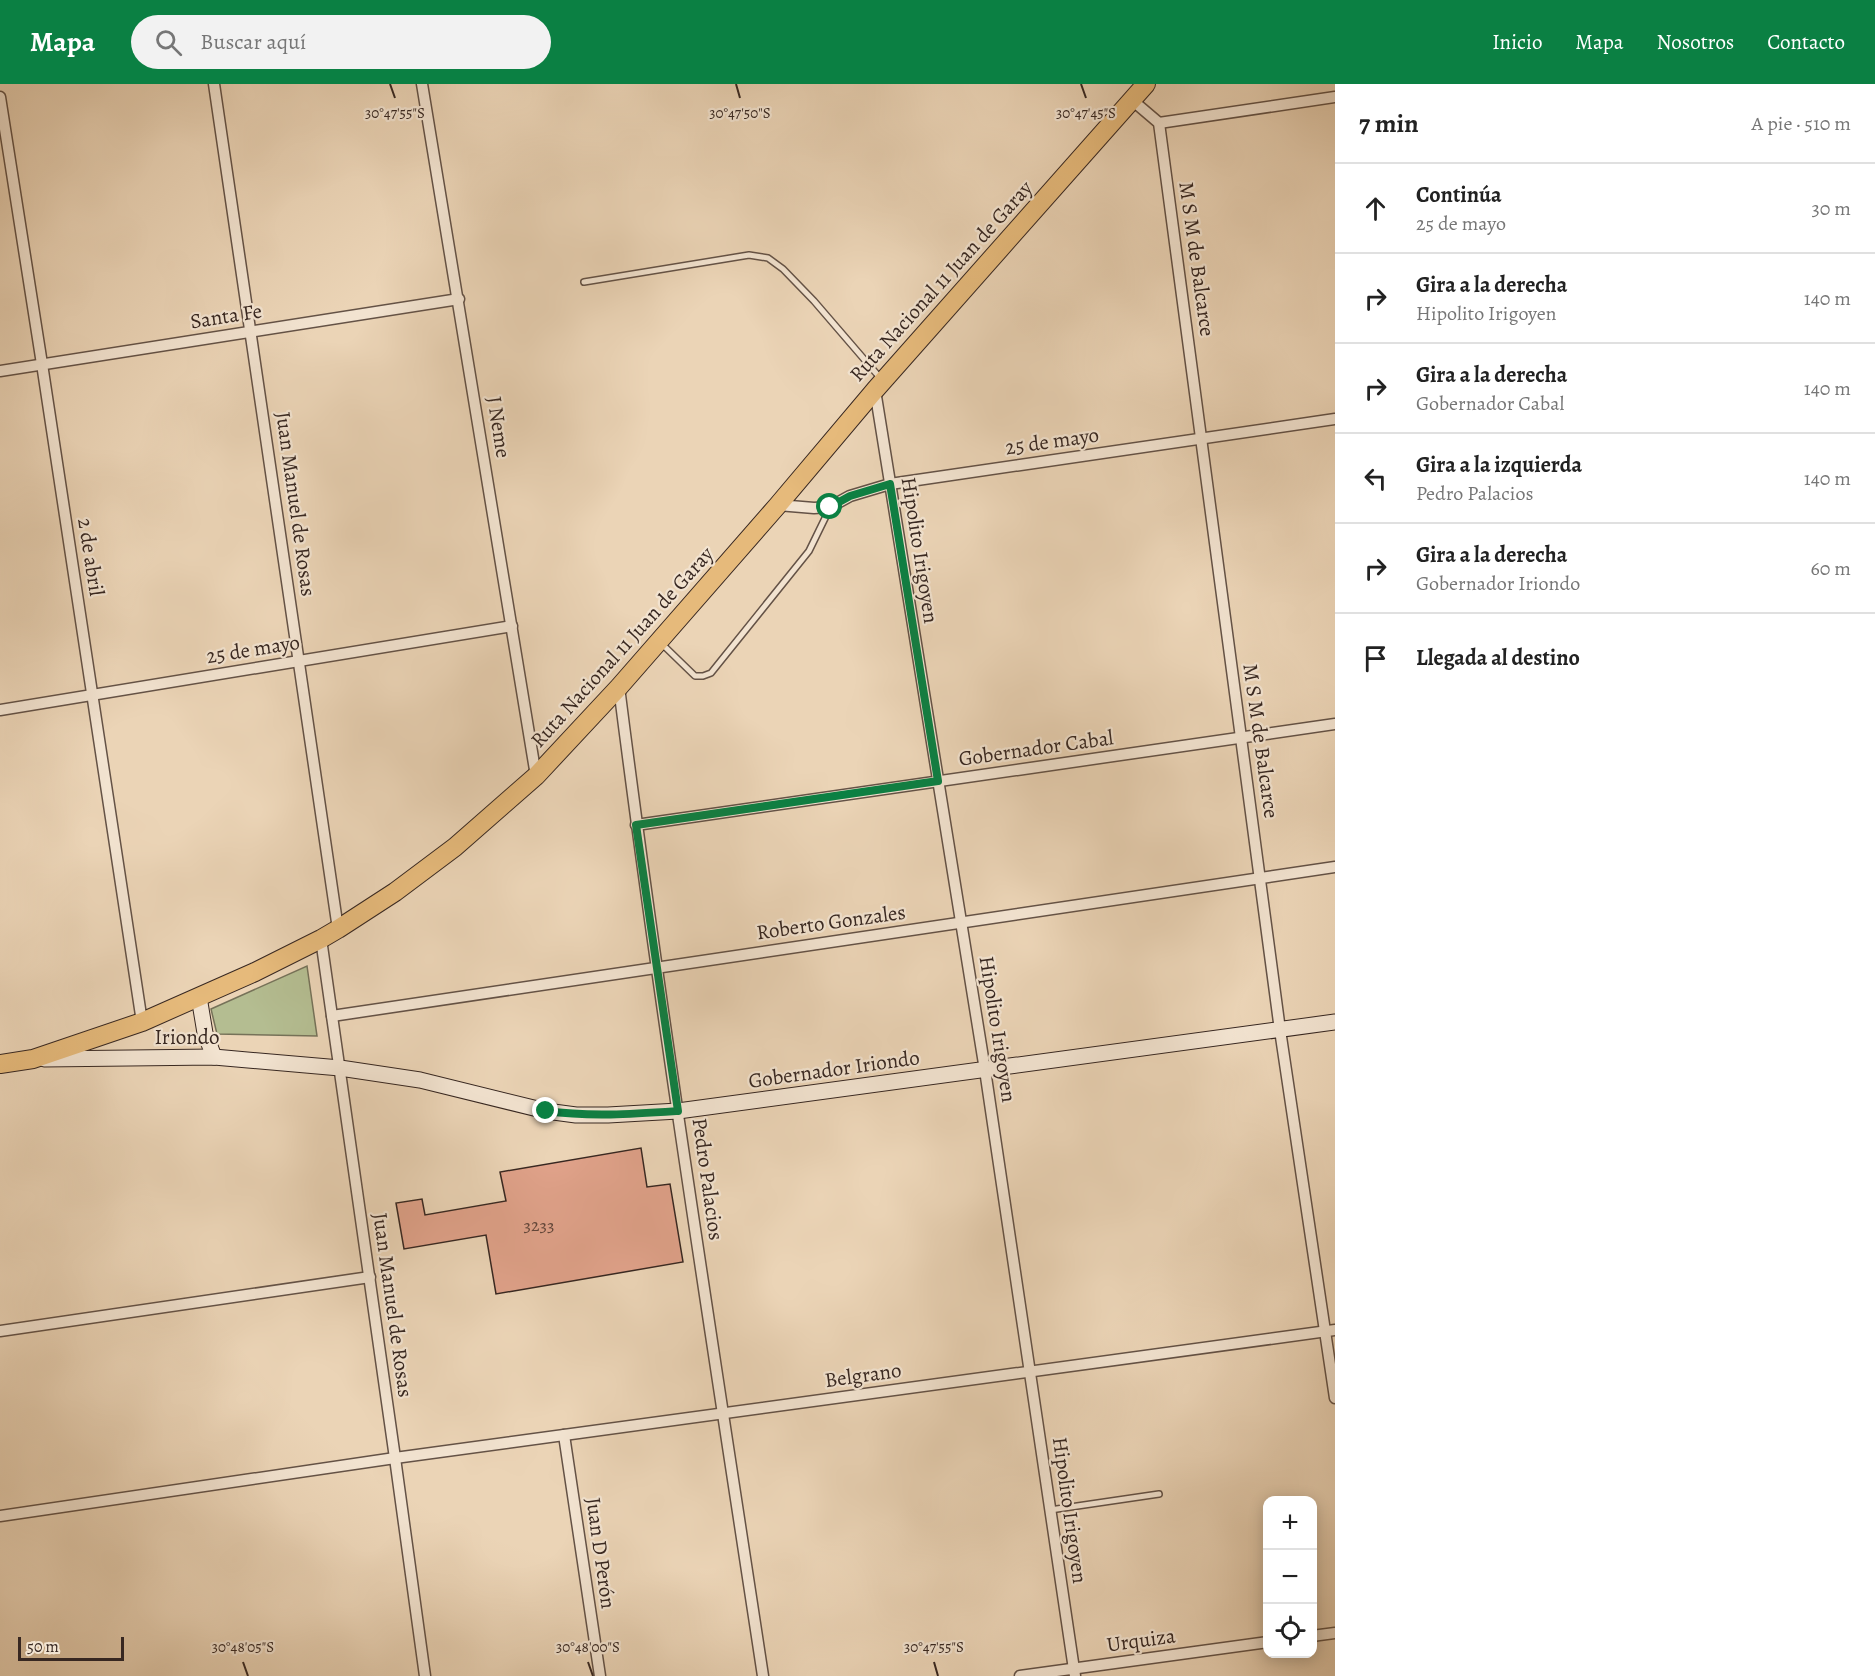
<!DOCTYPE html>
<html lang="es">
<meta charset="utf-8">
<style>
:root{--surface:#fff;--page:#f2f2f2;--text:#222;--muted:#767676;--line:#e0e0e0;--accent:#0b8043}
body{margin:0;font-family:Alegreya,serif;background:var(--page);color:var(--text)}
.controls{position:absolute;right:18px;bottom:18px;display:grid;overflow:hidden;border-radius:12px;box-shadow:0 3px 15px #0003}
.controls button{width:54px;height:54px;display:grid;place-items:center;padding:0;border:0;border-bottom:2px solid var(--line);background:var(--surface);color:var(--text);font:30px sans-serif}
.scale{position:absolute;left:18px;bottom:15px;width:106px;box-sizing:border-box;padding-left:6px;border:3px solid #372721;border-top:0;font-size:16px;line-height:21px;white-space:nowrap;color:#372721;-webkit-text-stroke:4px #f2e3d0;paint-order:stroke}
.stop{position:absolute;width:18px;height:18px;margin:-14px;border:4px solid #0b8043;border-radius:50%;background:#fff}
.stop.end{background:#0b8043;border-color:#fff;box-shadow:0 2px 6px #0008}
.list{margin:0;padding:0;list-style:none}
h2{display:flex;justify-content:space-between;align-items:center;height:78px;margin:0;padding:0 24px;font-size:26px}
h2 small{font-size:20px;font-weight:400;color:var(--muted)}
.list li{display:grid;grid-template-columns:39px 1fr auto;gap:18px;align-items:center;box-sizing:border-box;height:90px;padding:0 24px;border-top:2px solid var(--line)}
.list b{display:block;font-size:22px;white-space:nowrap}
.list p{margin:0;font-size:20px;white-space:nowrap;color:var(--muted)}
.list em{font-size:20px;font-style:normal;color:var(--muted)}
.icon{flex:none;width:33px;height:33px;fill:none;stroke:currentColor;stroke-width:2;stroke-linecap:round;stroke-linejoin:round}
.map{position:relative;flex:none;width:1335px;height:1592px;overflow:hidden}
header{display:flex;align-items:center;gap:36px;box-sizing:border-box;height:84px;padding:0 30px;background:var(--accent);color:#fff}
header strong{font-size:28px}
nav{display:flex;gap:33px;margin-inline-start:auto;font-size:21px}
.search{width:420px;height:54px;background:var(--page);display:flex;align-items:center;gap:15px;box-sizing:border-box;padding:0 21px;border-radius:33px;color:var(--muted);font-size:22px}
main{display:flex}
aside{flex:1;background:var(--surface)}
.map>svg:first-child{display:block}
</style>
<header>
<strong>Mapa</strong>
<div class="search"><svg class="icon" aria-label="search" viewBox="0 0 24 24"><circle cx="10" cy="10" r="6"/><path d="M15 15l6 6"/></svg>Buscar aquí</div>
<nav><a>Inicio</a><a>Mapa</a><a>Nosotros</a><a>Contacto</a></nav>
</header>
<main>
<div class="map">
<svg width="1335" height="1592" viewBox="0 0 1335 1592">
<rect width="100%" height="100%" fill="#ebd4b6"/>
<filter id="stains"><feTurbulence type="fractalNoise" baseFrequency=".00333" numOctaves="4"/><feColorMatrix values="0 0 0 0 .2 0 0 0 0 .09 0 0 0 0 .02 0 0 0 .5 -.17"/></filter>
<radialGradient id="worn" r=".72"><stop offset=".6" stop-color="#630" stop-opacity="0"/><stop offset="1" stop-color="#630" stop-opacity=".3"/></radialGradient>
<path fill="#b4bd91" stroke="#767259" stroke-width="1.5" d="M 307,882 L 317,952 L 217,950 L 211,925 Z"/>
<path fill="#e0a28a" stroke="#372721" stroke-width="1.5" d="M 641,1064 L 647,1103 L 670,1100 L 683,1178 L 496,1210 L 486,1151 L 404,1165 L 396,1119 L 422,1115 L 425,1131 L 506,1117 L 500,1088 Z"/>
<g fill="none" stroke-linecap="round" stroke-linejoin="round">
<defs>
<g id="service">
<path d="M 584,198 L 749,171 L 768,174 L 783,185 L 814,217 L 882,296"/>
<path d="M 662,560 L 695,592 L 703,592 L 711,589 L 809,467 L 830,424"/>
<path d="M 1050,1426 L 1159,1410"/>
</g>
<g id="minor">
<path d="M 214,0 L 338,845"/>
<path d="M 422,0 L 536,692"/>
<path d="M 0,13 L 42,280 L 142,938"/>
<path d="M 1132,16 L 1159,39 L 1280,946 L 1335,1314"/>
<path d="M 1159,39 L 1335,13"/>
<path d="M 0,287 L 459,215"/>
<path d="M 875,306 L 985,986 L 1075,1592"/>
<path d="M 778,421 L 814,424 L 830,423 L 850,412 L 890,400 L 1335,335"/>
<path d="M 619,603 C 661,934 713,1263 763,1592"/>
<path d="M 0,626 L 512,542"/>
<path d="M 636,741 L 1335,640"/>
<path d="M 321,855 L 395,1374 L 425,1592"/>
<path d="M 332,932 L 1335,783"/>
<path d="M 0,1247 L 370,1193"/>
<path d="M 564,1351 L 600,1592"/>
<path d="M 0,1432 L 395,1374 L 1335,1246"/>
<path d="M 1312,1552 L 1335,1549"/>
<path d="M 1020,1592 L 1268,1558"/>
</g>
<g id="secondary">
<path d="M 199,913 L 205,949 L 214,973"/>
<path d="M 44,975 L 214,973 L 340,984 L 420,996 L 546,1027 L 576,1031 L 608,1031 L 678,1027 L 1335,938"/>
</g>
<path id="trunk" d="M 0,980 L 33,975 L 142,938 L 255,888 L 321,855 L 338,845 L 395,808 L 455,763 L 536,692 L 619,603 L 778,421 L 875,306 L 1146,0"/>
</defs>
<use href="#service" stroke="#645246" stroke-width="8"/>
<use href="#minor" stroke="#645246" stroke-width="13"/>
<use href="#secondary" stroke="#372721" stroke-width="17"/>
<use href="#trunk" stroke="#372721" stroke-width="20"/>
<use href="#service" stroke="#f2e3d0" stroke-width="5"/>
<use href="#minor" stroke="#f2e3d0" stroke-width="10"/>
<use href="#secondary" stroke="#f2e3d0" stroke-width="15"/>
<use href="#trunk" stroke="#e6ba7b" stroke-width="18"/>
</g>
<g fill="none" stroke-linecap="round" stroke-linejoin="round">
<path stroke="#0b8043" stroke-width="8" d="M 546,1027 C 590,1033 633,1030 678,1027 L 636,741 L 938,697 L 890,400 L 850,412 L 830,423"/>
</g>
<path fill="none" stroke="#372721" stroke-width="2" d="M 390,0 L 395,14M 736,0 L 740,14M 1081,0 L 1086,14M 243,1578 L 248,1592M 588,1578 L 593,1592M 934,1578 L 938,1592"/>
<g text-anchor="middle" stroke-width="4.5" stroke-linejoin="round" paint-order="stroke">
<g font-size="18" fill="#61463b">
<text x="539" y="1147">3233</text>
</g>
<g font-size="21" fill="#372721" stroke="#f2e3d0">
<text transform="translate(1197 175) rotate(82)" y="7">M S M de Balcarce</text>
<text transform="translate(941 197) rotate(-48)" y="7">Ruta Nacional 11 Juan de Garay</text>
<text transform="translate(226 232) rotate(-9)" y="7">Santa Fe</text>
<text transform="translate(499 343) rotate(81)" y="7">J Neme</text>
<text transform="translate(1052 357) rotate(-8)" y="7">25 de mayo</text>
<text transform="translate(296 420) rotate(82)" y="7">Juan Manuel de Rosas</text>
<text transform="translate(920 466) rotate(81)" y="7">Hipolito Irigoyen</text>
<text transform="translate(91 473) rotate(81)" y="7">2 de abril</text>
<text transform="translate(622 563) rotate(-48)" y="7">Ruta Nacional 11 Juan de Garay</text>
<text transform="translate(253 565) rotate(-9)" y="7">25 de mayo</text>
<text transform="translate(1261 657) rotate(82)" y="7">M S M de Balcarce</text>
<text transform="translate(1036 664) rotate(-8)" y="7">Gobernador Cabal</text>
<text transform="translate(831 838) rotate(-8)" y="7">Roberto Gonzales</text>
<text transform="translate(998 945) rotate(81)" y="7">Hipolito Irigoyen</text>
<text x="187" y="960">Iriondo</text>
<text transform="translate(834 985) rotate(-8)" y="7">Gobernador Iriondo</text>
<text transform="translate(708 1095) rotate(82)" y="7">Pedro Palacios</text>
<text transform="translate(393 1221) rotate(82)" y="7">Juan Manuel de Rosas</text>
<text transform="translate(863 1291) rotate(-8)" y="7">Belgrano</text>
<text transform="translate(1070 1426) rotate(82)" y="7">Hipolito Irigoyen</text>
<text transform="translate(601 1469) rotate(82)" y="7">Juan D Perón</text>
<text transform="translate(1141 1556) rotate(-8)" y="7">Urquiza</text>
</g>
</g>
<g font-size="15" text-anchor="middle" fill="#372721" stroke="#f2e3d0" stroke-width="4.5" stroke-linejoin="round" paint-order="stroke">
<text x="740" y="34">30°47'50"S</text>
<text x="1086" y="34">30°47'45"S</text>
<text x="395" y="34">30°47'55"S</text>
<text x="243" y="1568">30°48'05"S</text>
<text x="588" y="1568">30°48'00"S</text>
<text x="934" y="1568">30°47'55"S</text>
</g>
<rect width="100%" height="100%" filter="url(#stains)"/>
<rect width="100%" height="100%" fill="url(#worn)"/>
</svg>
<div class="controls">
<button>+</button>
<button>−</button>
<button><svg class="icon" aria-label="locate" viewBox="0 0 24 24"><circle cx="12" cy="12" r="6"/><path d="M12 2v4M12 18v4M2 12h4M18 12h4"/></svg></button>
</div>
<div class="scale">50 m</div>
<div class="stop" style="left:830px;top:423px"></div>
<div class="stop end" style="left:546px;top:1027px"></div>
</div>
<aside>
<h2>7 min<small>A pie · 510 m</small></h2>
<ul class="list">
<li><svg class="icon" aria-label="ahead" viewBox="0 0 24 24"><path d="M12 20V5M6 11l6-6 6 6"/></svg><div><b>Continúa</b><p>25 de mayo</p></div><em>30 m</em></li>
<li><svg class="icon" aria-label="right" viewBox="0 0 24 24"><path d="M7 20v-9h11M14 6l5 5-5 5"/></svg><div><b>Gira a la derecha</b><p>Hipolito Irigoyen</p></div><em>140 m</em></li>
<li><svg class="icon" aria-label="right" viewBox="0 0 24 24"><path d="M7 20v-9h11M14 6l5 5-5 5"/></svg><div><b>Gira a la derecha</b><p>Gobernador Cabal</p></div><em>140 m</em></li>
<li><svg class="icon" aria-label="left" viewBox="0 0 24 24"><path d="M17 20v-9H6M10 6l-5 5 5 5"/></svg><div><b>Gira a la izquierda</b><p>Pedro Palacios</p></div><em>140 m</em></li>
<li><svg class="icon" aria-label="right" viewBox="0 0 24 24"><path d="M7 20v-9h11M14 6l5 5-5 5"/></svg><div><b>Gira a la derecha</b><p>Gobernador Iriondo</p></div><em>60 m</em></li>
<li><svg class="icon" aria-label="arrive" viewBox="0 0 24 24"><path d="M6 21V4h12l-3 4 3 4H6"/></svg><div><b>Llegada al destino</b></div></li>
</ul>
</aside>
</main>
